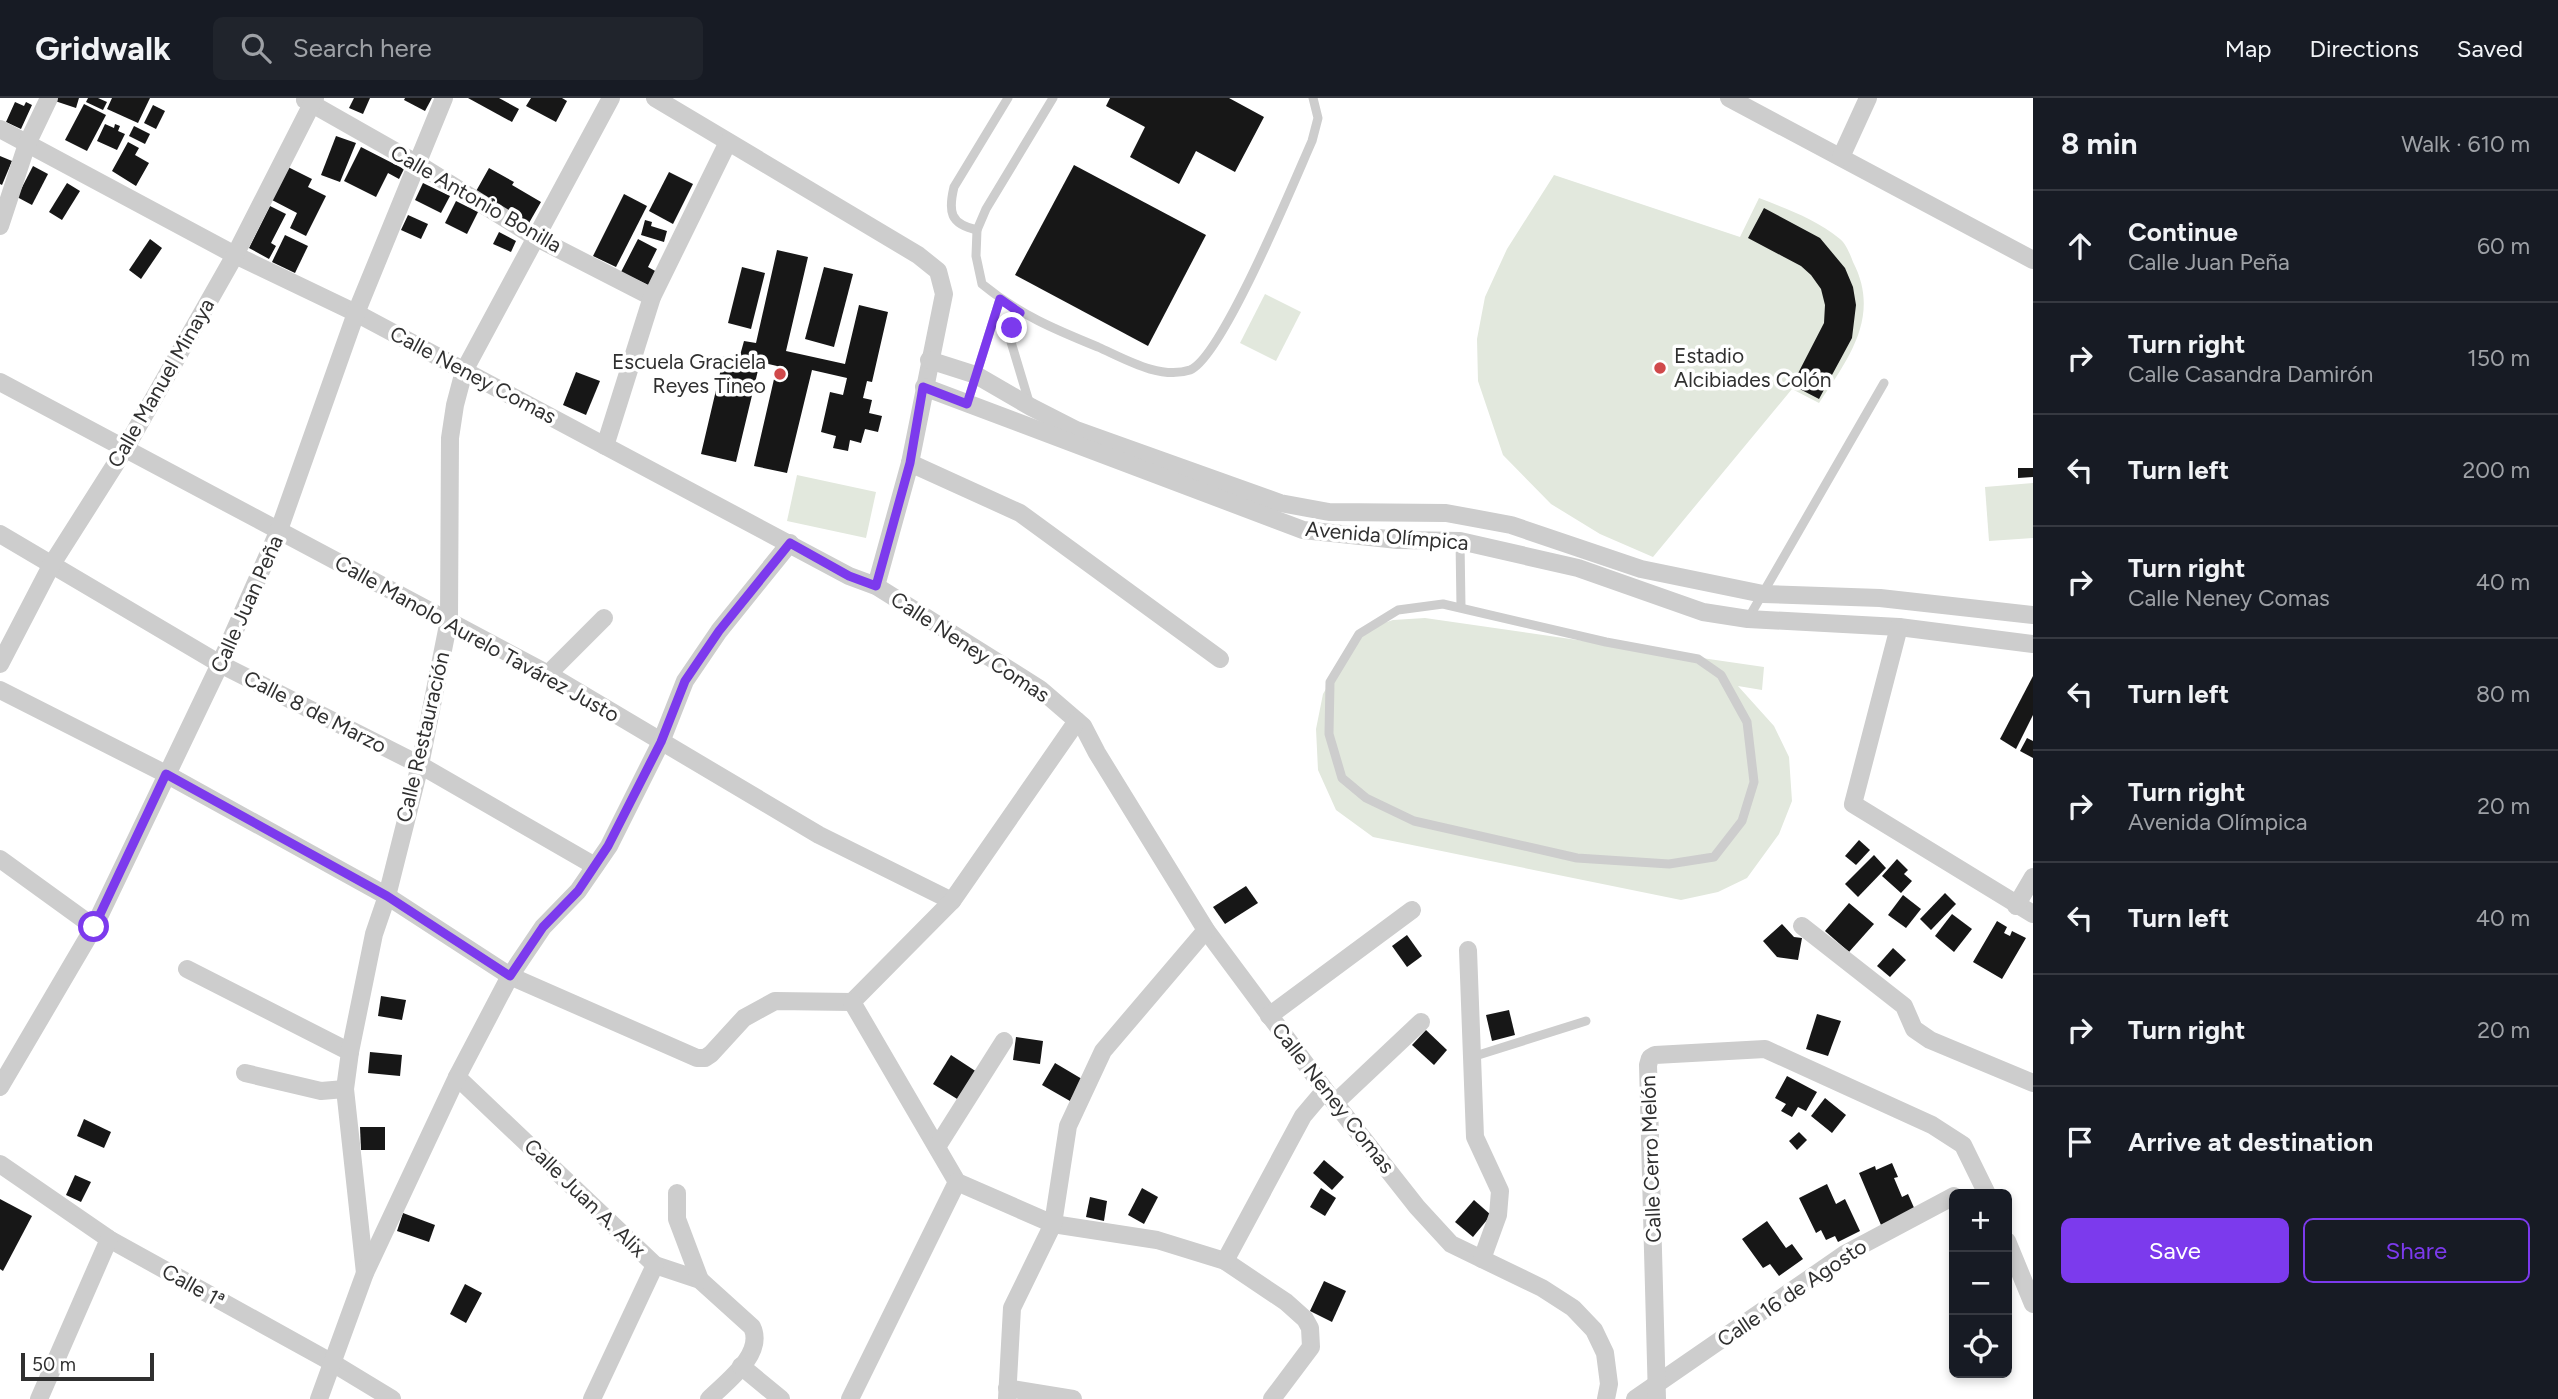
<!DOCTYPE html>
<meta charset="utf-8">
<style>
:root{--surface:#171b24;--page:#20242c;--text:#f1f3f6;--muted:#9ea1a6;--line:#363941;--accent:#7c3aed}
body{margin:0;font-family:Figtree,sans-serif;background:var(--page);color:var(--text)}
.controls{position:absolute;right:21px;bottom:21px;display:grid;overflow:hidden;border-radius:10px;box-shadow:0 4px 10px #0003}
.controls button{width:63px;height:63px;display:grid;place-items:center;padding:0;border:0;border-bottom:2px solid var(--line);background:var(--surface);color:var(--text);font:35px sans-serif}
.scale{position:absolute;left:21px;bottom:18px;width:133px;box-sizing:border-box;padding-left:7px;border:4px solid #303030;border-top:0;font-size:19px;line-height:24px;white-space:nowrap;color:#303030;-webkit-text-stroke:5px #fff;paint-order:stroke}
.stop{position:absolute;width:21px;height:21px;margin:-16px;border:5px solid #7c3aed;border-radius:50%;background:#fff}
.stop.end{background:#7c3aed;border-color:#fff;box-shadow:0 2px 7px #0008}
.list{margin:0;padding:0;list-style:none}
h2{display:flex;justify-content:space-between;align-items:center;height:91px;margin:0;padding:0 28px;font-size:30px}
h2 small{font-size:23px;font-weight:400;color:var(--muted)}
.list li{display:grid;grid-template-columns:46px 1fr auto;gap:21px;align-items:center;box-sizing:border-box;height:112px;padding:0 28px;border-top:2px solid var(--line)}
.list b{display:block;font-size:26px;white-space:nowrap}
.list p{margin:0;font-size:23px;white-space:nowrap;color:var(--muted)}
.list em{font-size:23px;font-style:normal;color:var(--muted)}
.actions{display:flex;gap:14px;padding:21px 28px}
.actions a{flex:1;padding:16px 0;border:2px solid var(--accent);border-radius:10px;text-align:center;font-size:24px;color:var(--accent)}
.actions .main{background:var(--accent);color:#fff}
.icon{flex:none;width:38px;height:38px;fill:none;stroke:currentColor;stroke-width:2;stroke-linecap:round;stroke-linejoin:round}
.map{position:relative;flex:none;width:2033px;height:1301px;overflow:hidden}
header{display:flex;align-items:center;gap:42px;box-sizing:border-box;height:98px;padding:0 35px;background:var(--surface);border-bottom:2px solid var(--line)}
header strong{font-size:33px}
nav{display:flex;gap:38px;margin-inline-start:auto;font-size:24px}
.search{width:490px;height:63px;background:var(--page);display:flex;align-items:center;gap:18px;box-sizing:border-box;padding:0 24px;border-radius:10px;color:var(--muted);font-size:26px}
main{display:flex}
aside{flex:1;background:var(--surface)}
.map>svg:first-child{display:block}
</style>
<header>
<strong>Gridwalk</strong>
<div class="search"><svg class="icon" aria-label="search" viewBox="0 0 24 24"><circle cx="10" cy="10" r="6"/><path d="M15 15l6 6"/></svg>Search here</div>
<nav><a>Map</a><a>Directions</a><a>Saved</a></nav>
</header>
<main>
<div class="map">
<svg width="2033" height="1301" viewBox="0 0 2033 1301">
<rect width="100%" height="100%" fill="#fff"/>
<g fill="#e2e8dd">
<path d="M 1554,77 L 1740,139 L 1759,100 C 1787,111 1816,121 1840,141 C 1846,146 1850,156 1853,164 C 1881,218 1849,260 1819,305 L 1792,291 L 1653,459 L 1600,436 L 1551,406 L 1503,357 L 1478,283 L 1477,241 L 1485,199 L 1507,151 Z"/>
<path d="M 1265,196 L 1301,214 L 1276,263 L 1240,245 Z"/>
<path d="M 797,377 L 876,394 L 866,440 L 787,423 Z"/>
<path d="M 2033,385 L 2033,440 L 1989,443 L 1985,389 Z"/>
<path d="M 1425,520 L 1764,569 L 1762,592 L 1738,588 L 1774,628 L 1789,659 L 1792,703 L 1779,736 L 1747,780 L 1718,794 L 1681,802 L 1373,739 L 1336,712 L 1318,672 L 1316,631 L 1323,596 L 1340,567 L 1365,531 L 1393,522 Z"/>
</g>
<g fill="#171717">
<path d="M 56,0 L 79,0 L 76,10 L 55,3 Z"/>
<path d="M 88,0 L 98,0 L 107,4 L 103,12 L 86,4 Z"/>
<path d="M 112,0 L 150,0 L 138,25 L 107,11 Z"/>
<path d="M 354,0 L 370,0 L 363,16 L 349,10 Z"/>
<path d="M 405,0 L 432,0 L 425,13 L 404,2 Z"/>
<path d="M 468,0 L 499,0 L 519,11 L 512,24 Z"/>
<path d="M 531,0 L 562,0 L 567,3 L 556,24 L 526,8 Z"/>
<path d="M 1110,0 L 1229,0 L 1264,19 L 1235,74 L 1196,53 L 1179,86 L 1130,59 L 1145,29 L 1106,8 Z"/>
<path d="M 15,4 L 24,8 L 26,4 L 32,7 L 21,31 L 6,24 Z"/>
<path d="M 84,6 L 106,17 L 87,53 L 65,42 Z"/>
<path d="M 153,7 L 165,13 L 156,31 L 144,25 Z"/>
<path d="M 105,26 L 114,30 L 115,26 L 120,28 L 118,33 L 125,36 L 117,52 L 97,43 Z"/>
<path d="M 134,28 L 150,36 L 145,46 L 129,38 Z"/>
<path d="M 336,38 L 356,45 L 340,84 L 321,77 Z"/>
<path d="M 128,44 L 139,50 L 135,57 L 149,65 L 136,88 L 112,73 Z"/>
<path d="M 361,49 L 404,71 L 399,81 L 388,75 L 376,99 L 344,83 Z"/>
<path d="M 0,58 L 12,63 L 2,87 L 0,86 Z"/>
<path d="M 1074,67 L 1206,137 L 1148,248 L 1015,177 Z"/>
<path d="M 33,68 L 48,76 L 32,107 L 17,99 Z"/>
<path d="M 288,69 L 312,81 L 308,89 L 326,98 L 306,138 L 290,130 L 297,115 L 272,102 Z"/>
<path d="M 489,70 L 514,84 L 512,87 L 541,104 L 529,125 L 475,95 Z"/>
<path d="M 669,74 L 693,86 L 673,126 L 649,113 Z"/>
<path d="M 67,85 L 80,93 L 62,122 L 49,114 Z"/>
<path d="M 423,85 L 450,98 L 441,115 L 415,102 Z"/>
<path d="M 624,96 L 647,108 L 616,169 L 593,158 Z"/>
<path d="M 456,103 L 478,114 L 467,136 L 445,125 Z"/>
<path d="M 270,108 L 286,116 L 271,145 L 276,148 L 269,161 L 249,150 Z"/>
<path d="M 1764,110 L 1820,140 L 1845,170 L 1853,189 L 1856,207 L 1852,240 L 1819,301 L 1792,287 L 1824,225 L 1825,207 L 1821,191 L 1811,177 L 1801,168 L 1748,140 Z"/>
<path d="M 408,117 L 428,126 L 421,141 L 401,132 Z"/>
<path d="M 645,122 L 652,124 L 651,128 L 667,133 L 664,144 L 641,137 Z"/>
<path d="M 499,134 L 516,143 L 511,154 L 493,146 Z"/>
<path d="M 285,137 L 308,148 L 295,175 L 272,164 Z"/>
<path d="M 150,141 L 162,150 L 141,181 L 129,172 Z"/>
<path d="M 638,141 L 657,151 L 648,169 L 657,174 L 650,188 L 621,174 Z"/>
<path d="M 777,152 L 808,159 L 786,253 L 845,266 L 859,207 L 888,214 L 872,284 L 867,283 L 863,300 L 872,302 L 869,315 L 882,318 L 878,334 L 865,331 L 861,345 L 850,342 L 848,353 L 833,350 L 836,338 L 821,334 L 830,294 L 843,297 L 847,280 L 812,272 L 787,375 L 754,368 L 777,268 L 760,264 L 736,364 L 701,356 L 724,258 L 739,261 L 744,243 L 756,245 Z"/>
<path d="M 742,169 L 765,175 L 751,231 L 728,225 Z"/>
<path d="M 824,169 L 853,176 L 834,249 L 805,241 Z"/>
<path d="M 576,274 L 600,283 L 586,317 L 563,307 Z"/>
<path d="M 2018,370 L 2033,370 L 2033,379 L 2018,380 Z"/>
<path d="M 2033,578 L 2033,617 L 2016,651 L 2000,641 Z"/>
<path d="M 2027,640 L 2033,643 L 2033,660 L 2020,653 Z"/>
<path d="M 1859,742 L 1870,752 L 1856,767 L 1845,758 Z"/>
<path d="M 1874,757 L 1886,770 L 1858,799 L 1845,786 Z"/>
<path d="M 1897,761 L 1908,772 L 1904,776 L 1912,783 L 1901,795 L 1882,778 Z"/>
<path d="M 1246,788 L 1258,805 L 1225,826 L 1213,809 Z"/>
<path d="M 1945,795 L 1956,806 L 1931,832 L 1920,821 Z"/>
<path d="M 1903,797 L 1921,811 L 1906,830 L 1888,817 Z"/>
<path d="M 1849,805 L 1874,826 L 1849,854 L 1825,833 Z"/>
<path d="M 1952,816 L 1972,831 L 1954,854 L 1935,838 Z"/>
<path d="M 1997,823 L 2007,829 L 2004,835 L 2010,838 L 2012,833 L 2026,840 L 2002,881 L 1973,864 Z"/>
<path d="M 1782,826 L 1794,839 L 1802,840 L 1798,862 L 1777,859 L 1763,843 Z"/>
<path d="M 1407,837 L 1422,858 L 1407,869 L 1392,848 Z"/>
<path d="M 1893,850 L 1906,862 L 1890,879 L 1877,868 Z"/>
<path d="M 381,898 L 406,902 L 402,922 L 378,918 Z"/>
<path d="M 1509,912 L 1515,937 L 1492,943 L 1486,917 Z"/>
<path d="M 1817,916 L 1841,923 L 1828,958 L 1806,951 Z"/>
<path d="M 1426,932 L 1447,952 L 1434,967 L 1412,947 Z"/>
<path d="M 1016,939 L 1043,943 L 1040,966 L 1013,962 Z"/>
<path d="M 370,954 L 402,957 L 400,978 L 368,975 Z"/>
<path d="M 951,957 L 980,976 L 962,1004 L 933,986 Z"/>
<path d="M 1055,965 L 1082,981 L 1070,1003 L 1042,987 Z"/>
<path d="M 1787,978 L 1817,994 L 1806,1013 L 1798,1009 L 1792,1019 L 1781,1013 L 1786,1006 L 1775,1000 Z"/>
<path d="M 1825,1000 L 1846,1017 L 1832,1035 L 1811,1018 Z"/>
<path d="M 84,1021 L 111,1034 L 104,1050 L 77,1038 Z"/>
<path d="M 360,1029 L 385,1029 L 385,1052 L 361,1052 Z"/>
<path d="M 1799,1034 L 1807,1042 L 1797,1052 L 1789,1043 Z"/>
<path d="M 1324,1062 L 1344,1079 L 1332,1092 L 1313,1075 Z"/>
<path d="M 1892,1065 L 1898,1079 L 1894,1080 L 1902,1099 L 1908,1096 L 1915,1112 L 1881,1127 L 1859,1075 L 1875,1068 L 1876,1072 Z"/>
<path d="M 75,1077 L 91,1084 L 81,1104 L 66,1097 Z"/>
<path d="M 1827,1086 L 1836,1106 L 1845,1101 L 1860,1133 L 1838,1144 L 1835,1138 L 1826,1142 L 1821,1132 L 1816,1135 L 1799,1100 Z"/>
<path d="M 1142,1090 L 1158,1099 L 1144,1126 L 1128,1117 Z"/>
<path d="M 1321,1090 L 1336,1100 L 1325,1118 L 1310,1109 Z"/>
<path d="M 1090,1099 L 1107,1103 L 1104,1123 L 1086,1119 Z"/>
<path d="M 0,1101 L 32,1118 L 3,1173 L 0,1171 Z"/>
<path d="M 1474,1102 L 1491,1117 L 1473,1139 L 1455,1124 Z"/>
<path d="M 403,1115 L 435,1127 L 429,1144 L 397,1133 Z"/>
<path d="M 1767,1123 L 1786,1150 L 1792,1146 L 1803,1161 L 1779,1178 L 1770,1166 L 1763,1170 L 1742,1141 Z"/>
<path d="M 1324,1183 L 1346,1193 L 1332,1224 L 1310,1213 Z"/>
<path d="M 465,1186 L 482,1195 L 466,1225 L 450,1216 Z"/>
</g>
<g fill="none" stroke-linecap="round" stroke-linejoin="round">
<g stroke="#cdcdcd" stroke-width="9">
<path d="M 1053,0 L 986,111 L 977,132 L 976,158 L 982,186 C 1020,217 1054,231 1098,249 C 1125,261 1160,282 1190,272 C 1222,260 1295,81 1312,43 L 1318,20 L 1313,0"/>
<path d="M 977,132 C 950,126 948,114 954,89 L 1008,0"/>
<path d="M 1020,215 L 1012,230 L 1011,244 L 1030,307"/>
<path d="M 967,306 L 1000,201"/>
<path d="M 1460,443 L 1461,509"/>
<path d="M 1443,506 L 1606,544 L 1698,561 L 1721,577 L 1747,624 L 1754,684 L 1742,723 L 1714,759 L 1669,766 L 1577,760 L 1414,723 L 1366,700 L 1342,680 L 1329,636 L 1330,584 L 1359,536 L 1398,512 Z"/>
<path d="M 1748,521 L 1884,285"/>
<path d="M 1472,959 L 1586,923"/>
</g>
<g stroke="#cdcdcd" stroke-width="18">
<path d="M 655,0 L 918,157 L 938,173 L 944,196 L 910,365 L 876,488"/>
<path d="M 1729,0 L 2033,162"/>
<path d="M 305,2 L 416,65 L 535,139 L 652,199"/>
<path d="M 0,31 L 235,157 L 356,215 L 849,478 L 876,488 L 1040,591 L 1083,628 L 1097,655 L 1206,832 L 1328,996 L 1417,1109 L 1451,1146 L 1542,1190 L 1573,1210 L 1594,1232 L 1605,1255 L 1609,1286 L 1606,1301"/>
<path d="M 1841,59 L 1868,0"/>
<path d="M 0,128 L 27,46 L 49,0"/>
<path d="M 929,262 L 976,277 L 1031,309 L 1076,332 L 1280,405 L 1329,414 L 1446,415 L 1511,427 L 1641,471 L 1763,496 L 1880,500 L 2033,517"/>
<path d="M 0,284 L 548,576 L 819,737 L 952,803"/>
<path d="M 924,289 L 1303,432 L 1398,442 L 1460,443 L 1578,470 L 1703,514 L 1748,521 L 1899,529 L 2033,546"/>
<path d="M 605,348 L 652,199 L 728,44"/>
<path d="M 910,365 L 1020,415 L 1220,561"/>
<path d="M 0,436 L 220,566 L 420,667 L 595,768"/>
<path d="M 1899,529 L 1853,706 L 2033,816"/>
<path d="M 0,566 L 52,466 L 125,351 L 235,157 L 315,0"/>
<path d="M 548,576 L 604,520"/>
<path d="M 0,592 L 166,676 L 387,798 L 510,878 L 697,960 L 705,960 L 711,956 L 744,920 L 775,903 L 852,904 L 952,803 L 1077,623"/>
<path d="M 0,761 L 94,829"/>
<path d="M 2016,808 L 2033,779"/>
<path d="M 1802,828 L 1904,908 L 1914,931 L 1930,942 L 2033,985"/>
<path d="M 1468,852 L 1475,1039 L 1500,1093 L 1498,1117 L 1482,1161"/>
<path d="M 187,871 L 350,954"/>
<path d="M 852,904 L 957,1084 L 1053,1126 L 1157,1142 L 1225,1163 L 1286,1204 L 1305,1221 L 1310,1230 L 1311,1249 L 1272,1301"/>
<path d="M 1269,918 L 1412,812"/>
<path d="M 245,975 L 321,993 L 345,991"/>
<path d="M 457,979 L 655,1167 L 700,1182 L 752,1229 C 765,1256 726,1284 709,1301"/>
<path d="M 0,989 L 94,829 L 220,566 L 279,432 L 356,215 L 444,0"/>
<path d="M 1335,1005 L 1421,924"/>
<path d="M 937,1049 L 1004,943"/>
<path d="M 0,1066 L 109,1141 L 331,1264 L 392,1301"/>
<path d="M 677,1095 L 677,1121 L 700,1182"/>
<path d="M 2007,1143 L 2033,1206"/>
<path d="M 1225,1163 L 1303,1018 L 1325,992"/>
<path d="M 365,1175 L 345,991 L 350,954 L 374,836 L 387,798 L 420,667 L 449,522 L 450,340 L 455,307 L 464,273 L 611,0"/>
<path d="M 741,1268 L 781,1301"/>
<path d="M 1007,1290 L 1073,1301"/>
<path d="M 39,1301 L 109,1141"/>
<path d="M 319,1301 L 365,1175 L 457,979 L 510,878 L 543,829 L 578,793 L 609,748 L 661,644 L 685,583 L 719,533 L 790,445"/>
<path d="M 592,1301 L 655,1167"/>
<path d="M 850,1301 L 957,1084"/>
<path d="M 1007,1301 L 1012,1210 L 1053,1126 L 1068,1028 L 1103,953 L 1206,832"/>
<path d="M 1635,1301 L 1845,1156 L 1954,1098"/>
<path d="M 1657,1301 L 1648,967 L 1650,960 L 1655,957 L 1765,951 L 1932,1027 L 1963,1047 L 1987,1096"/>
</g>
</g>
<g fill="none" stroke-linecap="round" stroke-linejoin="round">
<path stroke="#7c3aed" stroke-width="9" d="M 94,829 L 166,676 L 387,798 L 510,878 L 543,829 L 578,793 L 608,748 L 661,644 L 685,583 L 719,533 L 790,445 L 849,478 L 876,488 L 910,365 L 923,289 L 967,306 L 1000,201 L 1020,215 L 1012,230"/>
</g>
<g fill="#d0494b" stroke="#fff" stroke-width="2.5">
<circle cx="1660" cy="270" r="7"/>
<circle cx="780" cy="276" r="7"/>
</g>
<g text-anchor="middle" stroke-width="7" stroke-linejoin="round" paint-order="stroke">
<g font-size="21" fill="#303030" stroke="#fff">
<text transform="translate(476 101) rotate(30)" y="7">Calle Antonio Bonilla</text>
<text transform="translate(473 277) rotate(28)" y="7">Calle Neney Comas</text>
<text transform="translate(161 285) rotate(-60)" y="7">Calle Manuel Minaya</text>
<text transform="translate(1387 438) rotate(5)" y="7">Avenida Olímpica</text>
<text transform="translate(247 506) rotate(-66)" y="7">Calle Juan Peña</text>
<text transform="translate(477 541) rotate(29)" y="7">Calle Manolo Aurelo Tavárez Justo</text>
<text transform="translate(970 549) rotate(33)" y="7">Calle Neney Comas</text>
<text transform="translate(315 614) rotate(27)" y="7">Calle 8 de Marzo</text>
<text transform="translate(423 639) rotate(-77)" y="7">Calle Restauración</text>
<text transform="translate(1333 1000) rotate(52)" y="7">Calle Neney Comas</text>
<text transform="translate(1651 1061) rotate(-92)" y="7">Calle Cerro Melón</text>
<text transform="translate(585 1100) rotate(44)" y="7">Calle Juan A. Alix</text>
<text transform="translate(193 1188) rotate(29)" y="7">Calle 1ª</text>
<text transform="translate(1792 1195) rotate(-34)" y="7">Calle 16 de Agosto</text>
</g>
<g font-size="21" fill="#303030" stroke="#fff" text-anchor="start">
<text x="1674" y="265">Estadio<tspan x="1674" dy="24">Alcibiades Colón</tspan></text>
<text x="766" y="271" text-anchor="end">Escuela Graciela<tspan x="766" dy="24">Reyes Tineo</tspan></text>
</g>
</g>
</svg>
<div class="controls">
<button>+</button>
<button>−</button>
<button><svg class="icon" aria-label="locate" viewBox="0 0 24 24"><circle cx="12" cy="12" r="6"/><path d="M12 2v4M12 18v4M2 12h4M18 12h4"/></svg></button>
</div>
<div class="scale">50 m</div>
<div class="stop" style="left:94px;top:829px"></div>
<div class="stop end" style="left:1012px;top:230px"></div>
</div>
<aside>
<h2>8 min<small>Walk · 610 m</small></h2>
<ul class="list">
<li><svg class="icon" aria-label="ahead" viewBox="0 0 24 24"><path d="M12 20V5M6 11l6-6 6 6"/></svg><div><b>Continue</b><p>Calle Juan Peña</p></div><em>60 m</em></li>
<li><svg class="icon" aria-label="right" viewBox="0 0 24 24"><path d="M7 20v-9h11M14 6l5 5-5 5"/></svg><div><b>Turn right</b><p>Calle Casandra Damirón</p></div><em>150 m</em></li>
<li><svg class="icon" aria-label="left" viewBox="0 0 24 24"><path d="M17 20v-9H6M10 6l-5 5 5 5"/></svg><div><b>Turn left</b></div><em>200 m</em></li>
<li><svg class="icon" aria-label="right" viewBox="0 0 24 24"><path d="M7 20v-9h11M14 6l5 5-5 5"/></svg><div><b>Turn right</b><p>Calle Neney Comas</p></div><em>40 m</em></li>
<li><svg class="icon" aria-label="left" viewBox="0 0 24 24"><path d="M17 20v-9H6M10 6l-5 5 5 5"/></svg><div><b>Turn left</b></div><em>80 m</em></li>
<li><svg class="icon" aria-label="right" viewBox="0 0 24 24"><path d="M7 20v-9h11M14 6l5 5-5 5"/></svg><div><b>Turn right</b><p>Avenida Olímpica</p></div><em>20 m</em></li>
<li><svg class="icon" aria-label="left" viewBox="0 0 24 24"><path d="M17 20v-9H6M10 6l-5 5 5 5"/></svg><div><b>Turn left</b></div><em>40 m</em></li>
<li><svg class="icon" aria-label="right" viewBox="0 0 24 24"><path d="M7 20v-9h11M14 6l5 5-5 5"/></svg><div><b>Turn right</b></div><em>20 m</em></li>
<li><svg class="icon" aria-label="arrive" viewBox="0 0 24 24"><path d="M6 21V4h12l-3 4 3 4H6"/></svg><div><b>Arrive at destination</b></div></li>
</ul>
<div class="actions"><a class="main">Save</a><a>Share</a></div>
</aside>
</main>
